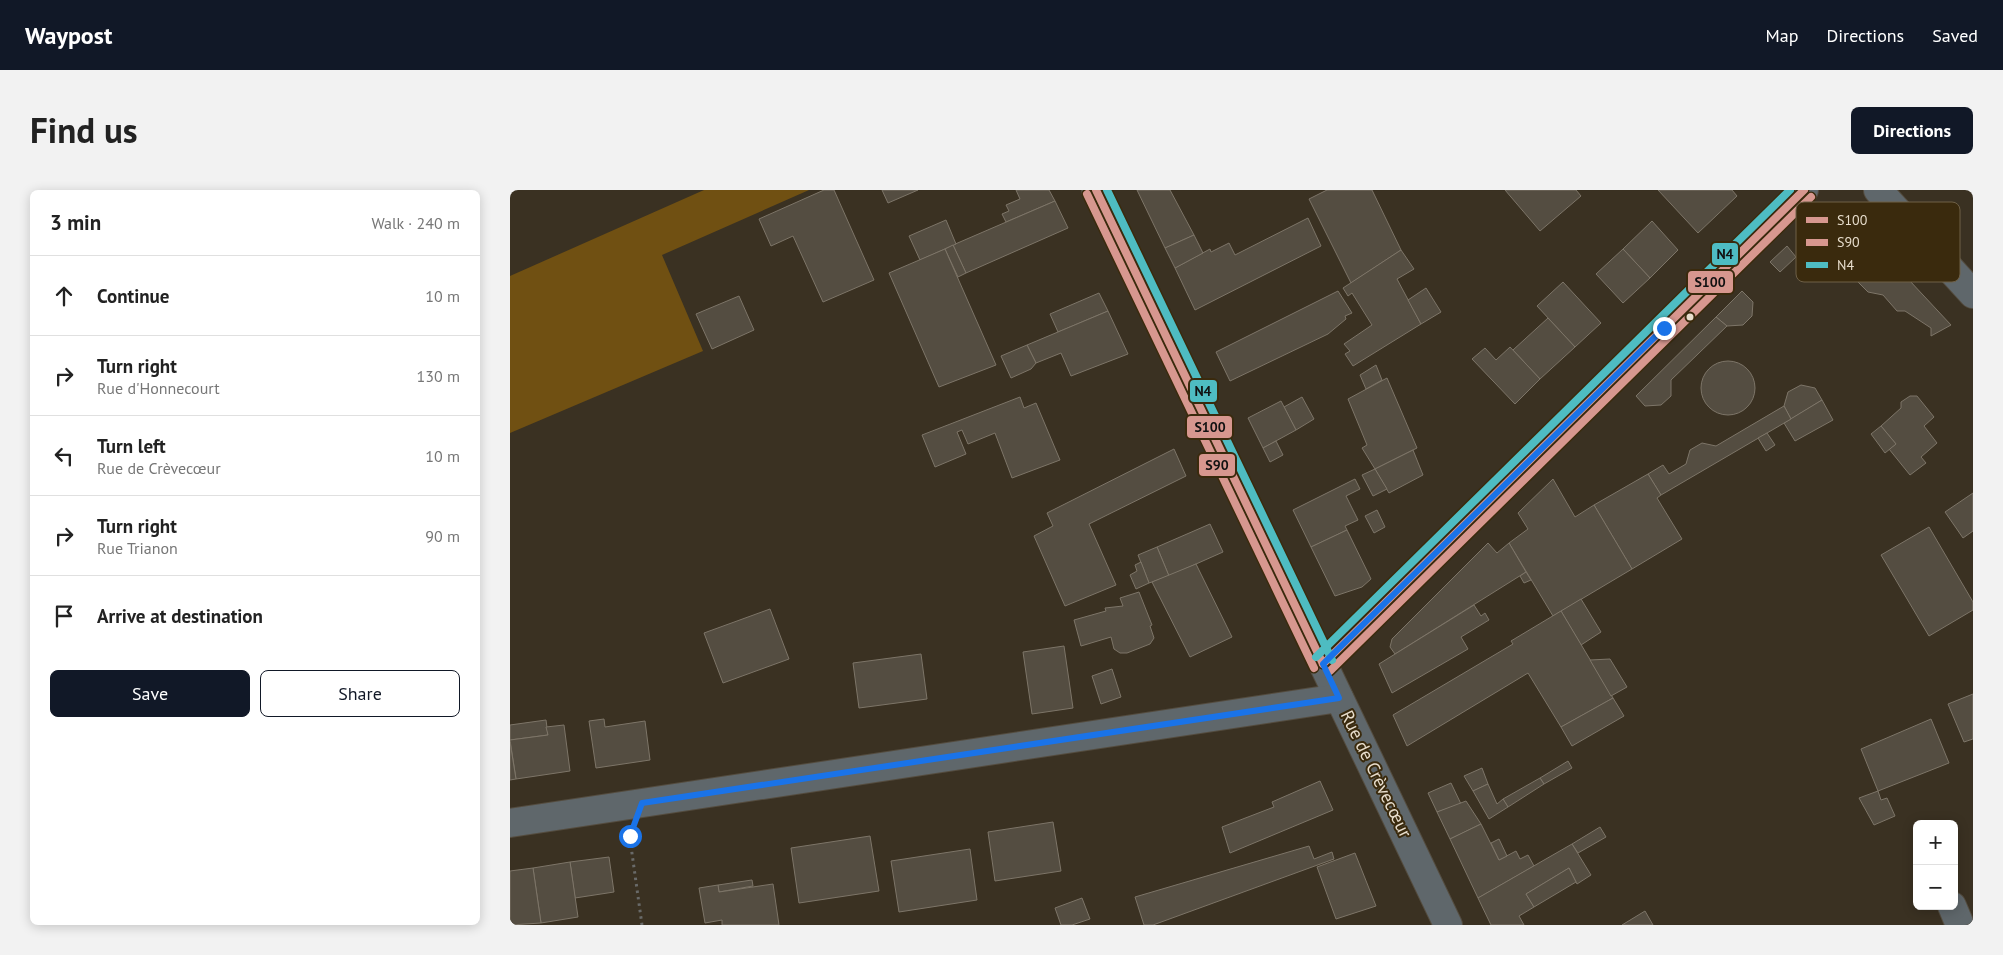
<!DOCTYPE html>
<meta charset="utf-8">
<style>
:root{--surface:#fff;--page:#f2f2f2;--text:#222;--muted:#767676;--line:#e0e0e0;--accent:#111827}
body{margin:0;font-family:"PT Sans",sans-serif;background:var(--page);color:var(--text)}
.controls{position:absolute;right:15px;bottom:15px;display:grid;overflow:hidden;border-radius:8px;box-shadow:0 2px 12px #0003}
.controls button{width:45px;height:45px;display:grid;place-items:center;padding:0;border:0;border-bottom:1px solid var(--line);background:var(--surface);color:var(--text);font:25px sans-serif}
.stop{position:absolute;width:15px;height:15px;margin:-11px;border:4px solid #1a73e8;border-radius:50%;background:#fff}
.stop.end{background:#1a73e8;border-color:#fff;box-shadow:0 1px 5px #0008}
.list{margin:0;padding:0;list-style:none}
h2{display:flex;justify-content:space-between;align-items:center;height:65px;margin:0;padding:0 20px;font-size:21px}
h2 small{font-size:16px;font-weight:400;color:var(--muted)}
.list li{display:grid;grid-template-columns:32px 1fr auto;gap:15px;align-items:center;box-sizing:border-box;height:80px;padding:0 20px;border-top:1px solid var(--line)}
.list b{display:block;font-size:19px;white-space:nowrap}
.list p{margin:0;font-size:16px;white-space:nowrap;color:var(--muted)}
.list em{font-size:16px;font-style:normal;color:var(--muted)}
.actions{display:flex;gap:10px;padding:15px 20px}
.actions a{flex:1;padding:11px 0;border:1px solid var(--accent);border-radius:8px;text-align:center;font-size:18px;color:var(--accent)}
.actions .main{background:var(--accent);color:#fff}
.icon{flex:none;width:28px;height:28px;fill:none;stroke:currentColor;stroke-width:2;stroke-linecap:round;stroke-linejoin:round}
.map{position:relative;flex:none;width:1463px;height:735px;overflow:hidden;border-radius:8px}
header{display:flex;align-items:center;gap:30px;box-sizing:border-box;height:70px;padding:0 25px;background:var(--accent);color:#fff}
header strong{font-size:24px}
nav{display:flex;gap:28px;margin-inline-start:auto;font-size:18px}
.intro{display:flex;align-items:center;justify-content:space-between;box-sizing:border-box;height:120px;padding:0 30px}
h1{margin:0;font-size:35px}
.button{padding:12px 22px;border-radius:8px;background:var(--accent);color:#fff;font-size:18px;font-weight:700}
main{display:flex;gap:30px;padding:0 30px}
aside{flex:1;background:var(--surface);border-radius:8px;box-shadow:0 2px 12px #0003}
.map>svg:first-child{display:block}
</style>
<header>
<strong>Waypost</strong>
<nav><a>Map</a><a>Directions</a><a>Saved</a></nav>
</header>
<div class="intro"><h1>Find us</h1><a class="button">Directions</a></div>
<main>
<aside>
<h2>3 min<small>Walk · 240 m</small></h2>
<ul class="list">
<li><svg class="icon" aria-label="ahead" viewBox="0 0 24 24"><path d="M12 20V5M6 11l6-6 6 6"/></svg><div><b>Continue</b></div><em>10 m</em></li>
<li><svg class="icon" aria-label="right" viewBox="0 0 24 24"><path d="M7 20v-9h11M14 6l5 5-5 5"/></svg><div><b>Turn right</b><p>Rue d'Honnecourt</p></div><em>130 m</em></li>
<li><svg class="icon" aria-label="left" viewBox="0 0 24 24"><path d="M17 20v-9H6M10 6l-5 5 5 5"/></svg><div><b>Turn left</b><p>Rue de Crèvecœur</p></div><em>10 m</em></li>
<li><svg class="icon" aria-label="right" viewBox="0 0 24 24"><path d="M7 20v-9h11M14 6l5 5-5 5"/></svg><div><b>Turn right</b><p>Rue Trianon</p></div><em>90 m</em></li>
<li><svg class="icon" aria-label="arrive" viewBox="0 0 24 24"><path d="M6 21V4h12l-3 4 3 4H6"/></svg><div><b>Arrive at destination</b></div></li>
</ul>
<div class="actions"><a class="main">Save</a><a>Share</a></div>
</aside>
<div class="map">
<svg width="1463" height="735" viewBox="0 0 1463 735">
<rect width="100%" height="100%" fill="#3a3122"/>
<path fill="#705012" d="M 194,0 L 299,0 L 152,65 L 193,161 L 0,243 L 0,86 Z"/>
<g fill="#544d41" stroke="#7d7568">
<path d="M 314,0 L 324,0 L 364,90 L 313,112 L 283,46 L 261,56 L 249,29 Z"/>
<path d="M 372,0 L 408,0 L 378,13 Z"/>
<path d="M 506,0 L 539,0 L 545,11 L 496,32 L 492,24 L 499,21 L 496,15 L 510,9 Z"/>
<path d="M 627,0 L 660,0 L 684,45 L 655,58 Z"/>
<path d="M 817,0 L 862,0 L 891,60 L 841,93 L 799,9 Z"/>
<path d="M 995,0 L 1066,0 L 1071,6 L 1030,41 Z"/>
<path d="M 1148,0 L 1222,0 L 1227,6 L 1188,43 Z"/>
<path d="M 545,11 L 558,38 L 456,83 L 443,55 Z"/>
<path d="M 798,28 L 811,56 L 685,120 L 665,78 L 700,59 L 701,62 L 719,53 L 725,65 Z"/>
<path d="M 436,30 L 446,54 L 410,70 L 399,46 Z"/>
<path d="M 1142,31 L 1168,60 L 1140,88 L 1113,59 Z"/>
<path d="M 1344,31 L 1441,135 L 1421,146 L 1421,138 L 1395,121 L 1387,121 L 1373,105 L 1358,102 L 1348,92 L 1348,79 L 1332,62 L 1334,54 L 1342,45 L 1341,35 Z"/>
<path d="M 684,45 L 693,63 L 665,78 L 655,58 Z"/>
<path d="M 443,55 L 456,83 L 448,87 L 435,59 Z"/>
<path d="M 1277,56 L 1286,67 L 1270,82 L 1260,72 Z"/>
<path d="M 435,59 L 486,175 L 429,197 L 379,83 Z"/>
<path d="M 1113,59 L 1140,88 L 1113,113 L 1086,84 Z"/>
<path d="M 891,60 L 904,79 L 887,89 L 911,134 L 843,176 L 835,164 L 840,161 L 834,154 L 862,135 L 842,103 L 838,106 L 833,98 Z"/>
<path d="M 1053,92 L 1091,133 L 1065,157 L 1027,116 Z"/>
<path d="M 916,98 L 931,122 L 911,134 L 898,110 Z"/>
<path d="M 828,101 L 842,123 L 835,126 L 836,129 L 818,144 L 720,191 L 706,162 Z"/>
<path d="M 1232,101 L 1243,112 L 1242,126 L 1233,135 L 1217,136 L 1206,127 Z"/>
<path d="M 589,103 L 598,121 L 548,142 L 540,124 Z"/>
<path d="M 229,106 L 244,140 L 202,159 L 186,124 Z"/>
<path d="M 598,121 L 618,164 L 561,186 L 551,163 L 526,173 L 517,155 Z"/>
<path d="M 1206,127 L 1217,136 L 1161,190 L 1161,206 L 1151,215 L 1135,216 L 1126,206 Z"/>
<path d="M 1038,128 L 1065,157 L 1030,189 L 1003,160 Z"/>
<path d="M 517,155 L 526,173 L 521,179 L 501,188 L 491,166 Z"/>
<path d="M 1000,157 L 1030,189 L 1005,214 L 962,169 L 975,158 L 986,170 Z"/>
<circle cx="1218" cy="198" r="27"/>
<path d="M 866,175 L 872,190 L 856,199 L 850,185 Z"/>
<path d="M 877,188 L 907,258 L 865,279 L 852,258 L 857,255 L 838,209 Z"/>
<path d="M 1291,195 L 1305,198 L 1312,210 L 1281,229 L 1274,216 L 1278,202 Z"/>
<path d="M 1400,206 L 1407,206 L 1424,227 L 1414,236 L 1427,253 L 1411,267 L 1416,273 L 1400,285 L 1379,259 L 1386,254 L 1371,236 L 1391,218 L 1391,212 Z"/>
<path d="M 510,207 L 514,218 L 526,213 L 550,270 L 502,288 L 485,243 L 458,254 L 452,240 L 447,242 L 456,264 L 425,277 L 412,245 Z"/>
<path d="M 792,207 L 804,229 L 786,240 L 774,217 Z"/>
<path d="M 1312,210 L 1323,230 L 1285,251 L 1274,233 Z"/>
<path d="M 771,211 L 786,240 L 753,258 L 738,228 Z"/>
<path d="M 1274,216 L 1281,229 L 1151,305 L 1138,284 L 1153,275 L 1159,284 L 1176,274 L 1180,260 L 1192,253 L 1206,256 Z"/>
<path d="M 1371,236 L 1386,254 L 1375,263 L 1361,244 Z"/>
<path d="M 1257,243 L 1265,255 L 1256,261 L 1248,248 Z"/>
<path d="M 766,251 L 773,265 L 760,272 L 753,258 Z"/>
<path d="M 664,259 L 676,286 L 579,334 L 606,395 L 555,416 L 524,346 L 543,336 L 537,323 Z"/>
<path d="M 903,260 L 913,285 L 879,303 L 865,279 Z"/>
<path d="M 865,279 L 877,299 L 863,306 L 852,285 Z"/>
<path d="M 1138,284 L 1151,305 L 1147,308 L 1172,349 L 1122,379 L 1084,315 Z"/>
<path d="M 845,289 L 850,299 L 836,306 L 848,330 L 835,336 L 837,340 L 801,357 L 783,320 Z"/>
<path d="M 1043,289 L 1065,327 L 1084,315 L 1122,379 L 1043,426 L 999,353 L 1018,339 L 1008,323 Z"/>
<path d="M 1463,303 L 1463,341 L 1453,348 L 1435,322 Z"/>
<path d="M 867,320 L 875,337 L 864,343 L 855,326 Z"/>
<path d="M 700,334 L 713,362 L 659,386 L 647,357 Z"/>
<path d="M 1419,337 L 1463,412 L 1463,420 L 1419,446 L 1371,365 Z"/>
<path d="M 837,340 L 861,389 L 852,397 L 825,406 L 801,357 Z"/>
<path d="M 978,353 L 987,363 L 999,353 L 1016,382 L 885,464 L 880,457 L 882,449 Z"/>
<path d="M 647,357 L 659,386 L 639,393 L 628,365 Z"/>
<path d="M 631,372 L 639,393 L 626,399 L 620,385 L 627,381 L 625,375 Z"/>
<path d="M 686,374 L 722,447 L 680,467 L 642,392 Z"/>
<path d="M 1016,382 L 1021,390 L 1014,393 L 1010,386 Z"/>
<path d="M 629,402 L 642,435 L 640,436 L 644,448 L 640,454 L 617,463 L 610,463 L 604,459 L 601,447 L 571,456 L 564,430 L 596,421 L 595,418 L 613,416 L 610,408 Z"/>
<path d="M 1071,409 L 1091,442 L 1071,455 L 1051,421 Z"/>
<path d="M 964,415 L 971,426 L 975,423 L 979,430 L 951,447 L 958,459 L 882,503 L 869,474 Z"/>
<path d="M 260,419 L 279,469 L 213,493 L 194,443 Z"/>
<path d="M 1051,421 L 1103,508 L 1051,537 L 1018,483 L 897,556 L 883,525 L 1003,454 L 1001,451 Z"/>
<path d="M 554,456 L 563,518 L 522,524 L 513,462 Z"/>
<path d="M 411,464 L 417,509 L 349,518 L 343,473 Z"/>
<path d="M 1100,469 L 1117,497 L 1101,506 L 1080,470 Z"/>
<path d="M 602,479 L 611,507 L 591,514 L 582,486 Z"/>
<path d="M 1463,504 L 1463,549 L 1454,552 L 1438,514 Z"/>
<path d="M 1103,508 L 1114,526 L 1062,556 L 1051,537 Z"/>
<path d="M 94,529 L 95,537 L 135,531 L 140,570 L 86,578 L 79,531 Z"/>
<path d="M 1421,529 L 1439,573 L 1368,601 L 1351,559 Z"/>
<path d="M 36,530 L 38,545 L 0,550 L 0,535 Z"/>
<path d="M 54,535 L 60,581 L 6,589 L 0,550 L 38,545 L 36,537 Z"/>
<path d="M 0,552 L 6,589 L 0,590 Z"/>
<path d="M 1058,571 L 1062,578 L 1034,594 L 1030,588 Z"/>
<path d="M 972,578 L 978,594 L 963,601 L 954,586 Z"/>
<path d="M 1030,588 L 1034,594 L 998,617 L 993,609 Z"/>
<path d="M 810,591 L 823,620 L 720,663 L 712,637 L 764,617 L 762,612 Z"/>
<path d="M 941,593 L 951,614 L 927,622 L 918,603 Z"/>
<path d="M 978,594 L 987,614 L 993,609 L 998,617 L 979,629 L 963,601 Z"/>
<path d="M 1368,601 L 1371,610 L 1377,608 L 1385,626 L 1364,635 L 1349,608 Z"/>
<path d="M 956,611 L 971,634 L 940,649 L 927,622 Z"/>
<path d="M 543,632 L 551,681 L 485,691 L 478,642 Z"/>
<path d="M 971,634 L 989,670 L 1006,661 L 1010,669 L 1018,665 L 1024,676 L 968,708 L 940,649 Z"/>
<path d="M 1090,637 L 1096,647 L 1068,663 L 1062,654 Z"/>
<path d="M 360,646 L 369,701 L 289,713 L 281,658 Z"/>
<path d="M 989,649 L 997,666 L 989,670 L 981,653 Z"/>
<path d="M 1062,654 L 1081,685 L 1067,694 L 1059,678 L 1016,704 L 1024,717 L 1009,726 L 1014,735 L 981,735 L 968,708 Z"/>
<path d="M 799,656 L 804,669 L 822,662 L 824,669 L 643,735 L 634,735 L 625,707 Z"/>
<path d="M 460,659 L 467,710 L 389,722 L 381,671 Z"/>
<path d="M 845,663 L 866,716 L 826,729 L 807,677 Z"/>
<path d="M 99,667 L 104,702 L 65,708 L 60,672 Z"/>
<path d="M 60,672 L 68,727 L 31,733 L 23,678 Z"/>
<path d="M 23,678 L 31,733 L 0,735 L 0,681 Z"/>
<path d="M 1059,678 L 1066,692 L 1024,717 L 1016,704 Z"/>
<path d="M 242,690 L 243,696 L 209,702 L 208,695 Z"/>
<path d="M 263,694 L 269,735 L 212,735 L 212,730 L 195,733 L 189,698 L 208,695 L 209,702 Z"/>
<path d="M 572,708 L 580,729 L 562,735 L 551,735 L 545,718 Z"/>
<path d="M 1135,721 L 1143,735 L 1112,735 Z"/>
</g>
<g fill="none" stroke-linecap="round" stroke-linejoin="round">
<defs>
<g id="minor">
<path d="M 586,0 L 938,735"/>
<path d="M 1368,0 L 1463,104"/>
<path d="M 813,474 L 1294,0"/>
<path d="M 0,633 L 829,508"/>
<path d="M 1442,716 L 1450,735"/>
</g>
</defs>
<use href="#minor" stroke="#544c3f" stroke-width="30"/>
<path stroke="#696a69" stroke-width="3" stroke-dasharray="2.5 4" stroke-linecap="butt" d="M 120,649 L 132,735"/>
<use href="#minor" stroke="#5f676b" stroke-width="28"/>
<defs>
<g id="bus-1">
<path d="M 586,0 L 813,474"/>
<path d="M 813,474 L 1294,0"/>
</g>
<g id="bus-2">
<path d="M 577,4 L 804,478"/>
<path d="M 820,481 L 1301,7"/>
</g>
<g id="bus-3">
<path d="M 597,0 L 822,470"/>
<path d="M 806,467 L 1280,0"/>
</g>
</defs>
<use href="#bus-1" stroke="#3a2a0d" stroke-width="11"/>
<use href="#bus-2" stroke="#3a2a0d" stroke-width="11"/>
<use href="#bus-3" stroke="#3a2a0d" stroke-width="11"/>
<use href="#bus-1" stroke="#d7978f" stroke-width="8"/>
<use href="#bus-2" stroke="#d7978f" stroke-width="8"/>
<use href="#bus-3" stroke="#4ebcc2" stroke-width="8"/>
</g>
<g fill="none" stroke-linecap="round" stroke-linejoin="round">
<path stroke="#1a73e8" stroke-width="6" d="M 120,646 L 132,613 L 829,508 L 813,474 L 1154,138"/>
</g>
<circle fill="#e8decd" stroke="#3a2a0d" stroke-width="2" cx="1180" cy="127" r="4.5"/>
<g text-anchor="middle" stroke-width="4" stroke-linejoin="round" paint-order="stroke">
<g font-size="18" fill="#e8decd" stroke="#3a2a0d">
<text transform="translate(866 584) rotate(64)" y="6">Rue de Crèvecœur</text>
</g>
</g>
<rect x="1286" y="12" width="164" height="80" rx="8" fill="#3a2a0d" stroke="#6e6047" stroke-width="1"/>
<rect x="1296" y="27" width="22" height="6" fill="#d7978f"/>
<rect x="1296" y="49" width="22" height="7" fill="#d7978f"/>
<rect x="1296" y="72" width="22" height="6" fill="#4ebcc2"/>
<g font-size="14" fill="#e8decd">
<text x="1327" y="35">S100</text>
<text x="1327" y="57">S90</text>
<text x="1327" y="80">N4</text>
</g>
<g stroke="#3a2a0d" stroke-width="2">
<rect x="1201" y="52" width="28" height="24" rx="5" fill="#4ebcc2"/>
<rect x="1177" y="80" width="47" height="24" rx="5" fill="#d7978f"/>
<rect x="679" y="189" width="29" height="24" rx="5" fill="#4ebcc2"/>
<rect x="676" y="225" width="47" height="24" rx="5" fill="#d7978f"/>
<rect x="688" y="263" width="38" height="24" rx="5" fill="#d7978f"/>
</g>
<g font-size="14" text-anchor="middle" font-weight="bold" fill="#111">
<text x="1215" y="69">N4</text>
<text x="1200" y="97">S100</text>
<text x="693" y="206">N4</text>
<text x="700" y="242">S100</text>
<text x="707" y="280">S90</text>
</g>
</svg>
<div class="controls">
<button>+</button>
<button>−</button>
</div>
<div class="stop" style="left:120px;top:646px"></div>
<div class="stop end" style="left:1154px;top:138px"></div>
</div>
</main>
